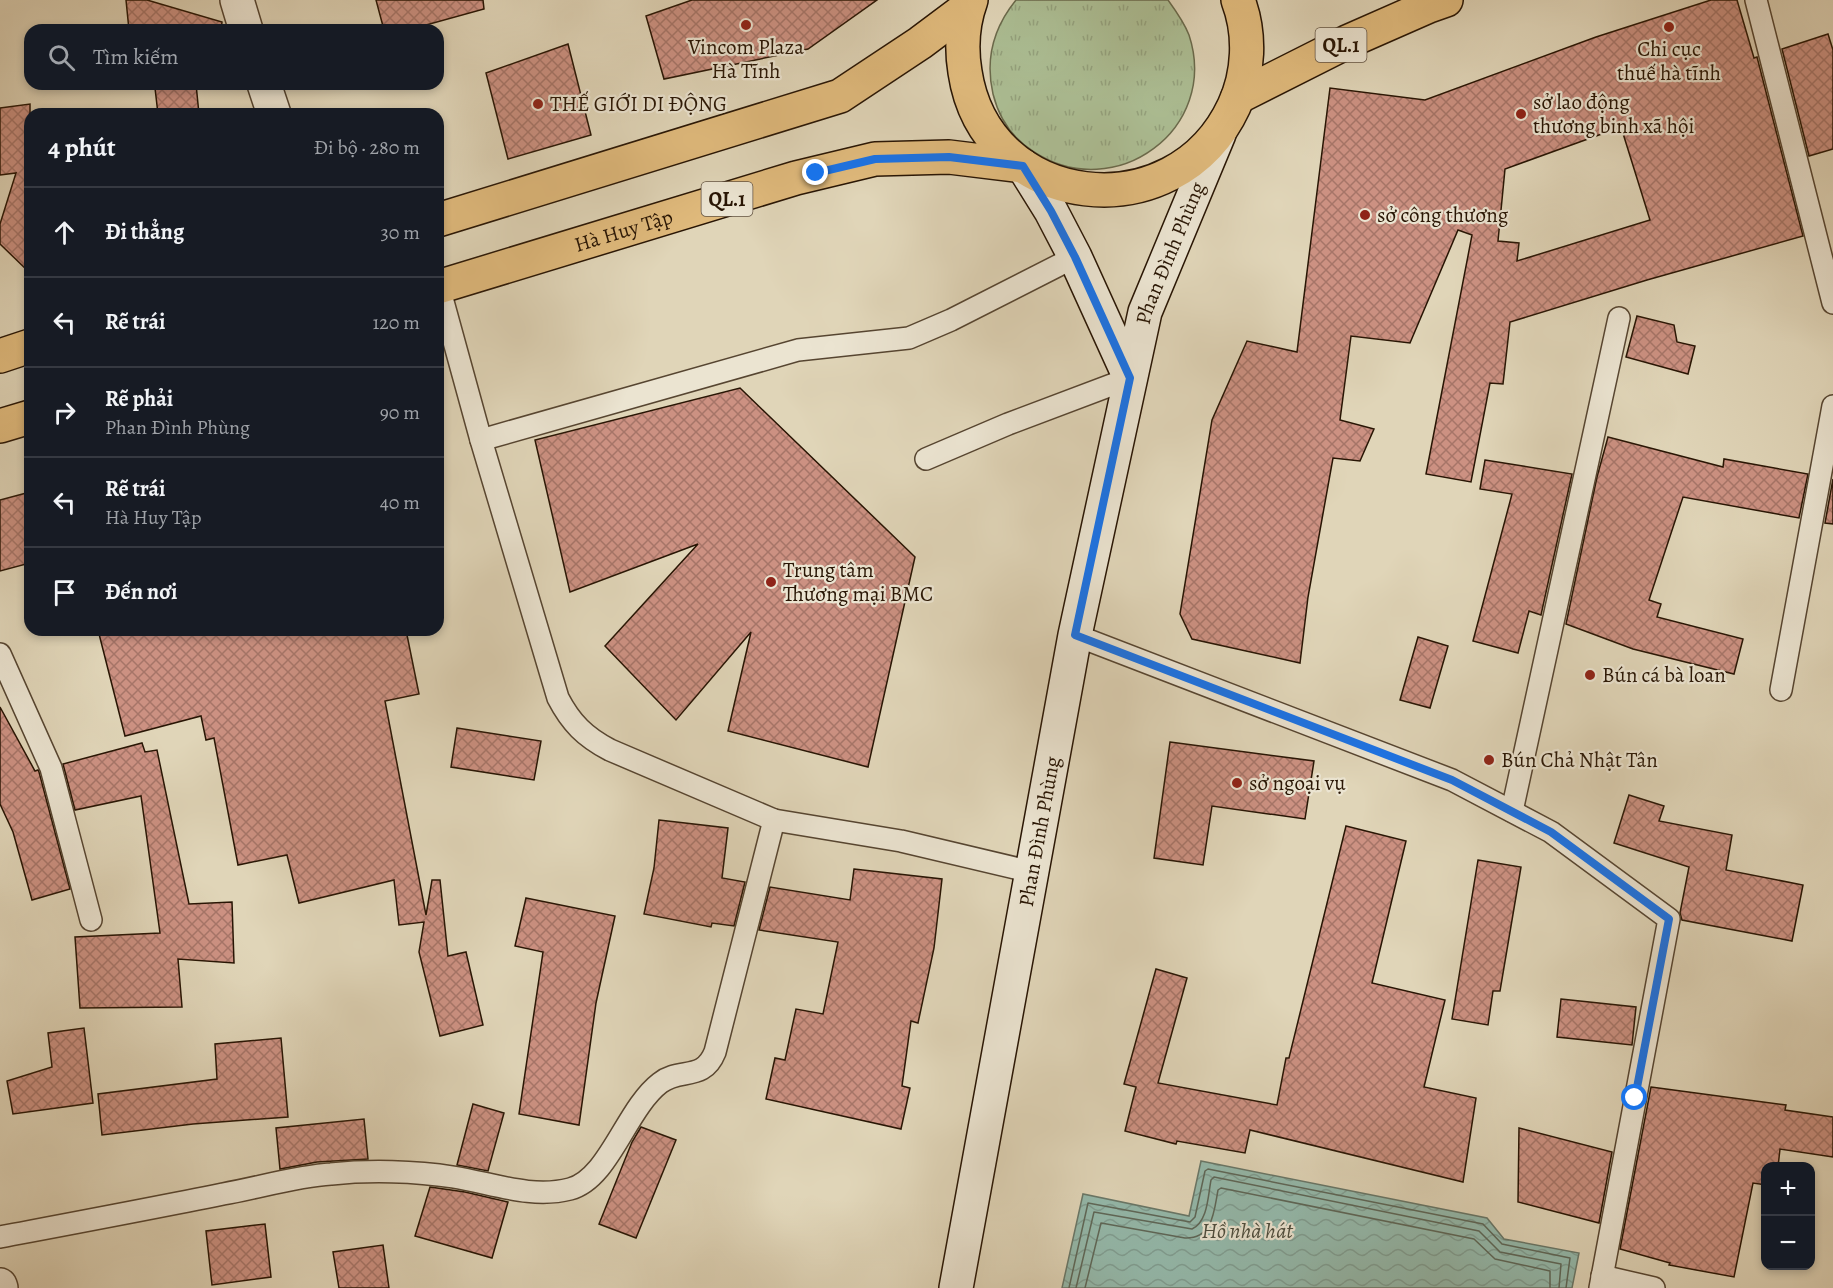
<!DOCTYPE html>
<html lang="vi">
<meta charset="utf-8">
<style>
:root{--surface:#171b24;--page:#20242c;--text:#f1f3f6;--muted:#9ea1a6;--line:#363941}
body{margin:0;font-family:Alegreya,serif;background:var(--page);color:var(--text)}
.controls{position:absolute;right:18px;bottom:18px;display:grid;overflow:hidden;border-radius:12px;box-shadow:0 3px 9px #0003}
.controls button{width:54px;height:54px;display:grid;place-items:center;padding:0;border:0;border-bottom:2px solid var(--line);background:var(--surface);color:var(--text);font:30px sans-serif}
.stop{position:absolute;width:18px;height:18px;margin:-14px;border:4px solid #1a73e8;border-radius:50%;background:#fff}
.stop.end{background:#1a73e8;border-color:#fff;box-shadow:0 2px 6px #0008}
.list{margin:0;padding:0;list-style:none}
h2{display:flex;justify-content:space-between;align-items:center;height:78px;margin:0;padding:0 24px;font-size:26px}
h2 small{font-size:20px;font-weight:400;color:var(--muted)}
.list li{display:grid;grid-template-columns:39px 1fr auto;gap:18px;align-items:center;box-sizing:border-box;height:90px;padding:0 24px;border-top:2px solid var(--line)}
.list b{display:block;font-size:22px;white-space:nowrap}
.list p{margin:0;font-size:20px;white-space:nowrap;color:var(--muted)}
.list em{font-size:20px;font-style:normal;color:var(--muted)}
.icon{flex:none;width:33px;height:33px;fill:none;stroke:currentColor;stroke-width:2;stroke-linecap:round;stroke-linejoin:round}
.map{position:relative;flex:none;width:1833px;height:1288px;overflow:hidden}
.search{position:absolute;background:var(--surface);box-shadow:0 3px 9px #0003;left:24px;top:24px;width:420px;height:66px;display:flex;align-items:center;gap:15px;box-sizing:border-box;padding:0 21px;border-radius:18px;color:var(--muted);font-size:22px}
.panel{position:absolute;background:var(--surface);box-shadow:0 3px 9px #0003;left:24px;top:108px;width:420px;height:528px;border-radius:18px}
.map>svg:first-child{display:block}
</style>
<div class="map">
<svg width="1833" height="1288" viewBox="0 0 1833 1288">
<defs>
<pattern id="grass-tufts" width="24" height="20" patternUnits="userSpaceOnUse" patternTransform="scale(1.5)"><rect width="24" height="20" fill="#acbe94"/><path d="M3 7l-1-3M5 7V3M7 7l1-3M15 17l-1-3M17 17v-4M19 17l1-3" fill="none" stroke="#94a27e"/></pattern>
<pattern id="water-waves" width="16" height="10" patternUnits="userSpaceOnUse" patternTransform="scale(1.5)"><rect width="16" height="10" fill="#94b9ab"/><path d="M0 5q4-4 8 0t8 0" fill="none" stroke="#809e92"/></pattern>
<pattern id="building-cross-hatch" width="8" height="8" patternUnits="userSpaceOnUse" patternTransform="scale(1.5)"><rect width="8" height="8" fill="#cc9182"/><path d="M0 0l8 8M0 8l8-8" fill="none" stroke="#a67568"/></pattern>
</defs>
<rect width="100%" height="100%" fill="#e0d5b8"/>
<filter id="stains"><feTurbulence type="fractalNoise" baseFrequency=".00333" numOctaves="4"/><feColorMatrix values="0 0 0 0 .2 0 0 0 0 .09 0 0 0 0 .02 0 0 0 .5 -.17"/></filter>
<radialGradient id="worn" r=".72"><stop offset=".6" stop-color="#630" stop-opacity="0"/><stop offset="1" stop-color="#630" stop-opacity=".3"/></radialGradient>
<path fill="url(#grass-tufts)" stroke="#6a6a4c" stroke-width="1.5" d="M 1016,0 L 1168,0 C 1176,11 1184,22 1189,35 C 1220,129 1115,205 1034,152 C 1013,139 999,118 993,94 C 985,59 994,27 1016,0 Z"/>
<path fill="url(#water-waves)" stroke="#697768" stroke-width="1.5" d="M 1201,1161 L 1487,1218 L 1504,1239 L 1579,1253 L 1572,1288 L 1062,1288 L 1083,1194 L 1189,1216 Z"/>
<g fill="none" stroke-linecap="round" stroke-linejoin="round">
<g stroke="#5e6758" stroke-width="1.5">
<path d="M 1069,1288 L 1088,1203 L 1190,1222 L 1195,1217 L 1205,1171 L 1208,1169 L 1483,1224 L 1502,1244 L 1570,1258 L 1566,1288"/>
<path d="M 1076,1288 L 1094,1212 L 1192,1229 C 1208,1222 1208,1195 1211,1180 L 1214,1177 L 1479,1231 L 1500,1252 L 1561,1264 L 1559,1288"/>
<path d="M 1085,1288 L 1101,1223 L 1185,1238 C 1213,1239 1214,1211 1218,1190 L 1221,1188 L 1474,1239 L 1495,1259 L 1550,1271 L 1550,1288"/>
</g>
</g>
<g fill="url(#building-cross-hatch)" stroke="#281504" stroke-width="1.5" fill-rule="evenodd">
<path d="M 126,0 L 147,0 L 222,22 L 221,30 L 129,30 Z"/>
<path d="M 376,0 L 483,0 L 484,9 L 408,30 L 384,30 Z"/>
<path d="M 692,0 L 877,0 L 808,49 L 664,79 L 646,16 Z"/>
<path d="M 1711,0 L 1737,0 L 1754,58 L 1757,57 L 1803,236 L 1647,280 L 1510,322 L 1503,384 L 1490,383 L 1471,482 L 1426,474 L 1472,235 L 1458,230 L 1410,343 L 1351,336 L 1340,420 L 1374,429 L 1360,461 L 1333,458 L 1308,597 L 1300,663 L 1192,639 L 1180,614 L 1212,420 L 1247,341 L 1297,352 L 1330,88 L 1425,100 L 1596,37 ZM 1621,127 L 1650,220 L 1517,261 L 1519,243 L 1498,241 L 1505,169 Z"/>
<path d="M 1828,34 L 1833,50 L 1833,149 L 1809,156 L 1782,49 Z"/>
<path d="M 568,44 L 591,135 L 508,159 L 486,73 Z"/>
<path d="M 184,84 L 196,84 L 199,114 L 158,114 L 155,88 Z"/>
<path d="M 30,104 L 30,273 L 0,244 L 0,224 L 16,173 L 0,175 L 0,108 Z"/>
<path d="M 1637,316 L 1674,325 L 1677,342 L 1695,346 L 1688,374 L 1626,357 Z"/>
<path d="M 740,388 L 915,557 L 868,767 L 728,731 L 751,632 L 676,720 L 605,646 L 698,544 L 570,592 L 535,440 Z"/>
<path d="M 1608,437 L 1723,467 L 1724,459 L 1808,474 L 1799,518 L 1683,497 L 1649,600 L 1661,604 L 1657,617 L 1743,639 L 1734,674 L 1633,649 L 1566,624 L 1597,477 Z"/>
<path d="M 1485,460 L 1572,474 L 1541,615 L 1529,611 L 1518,653 L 1473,641 L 1512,494 L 1480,489 Z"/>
<path d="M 1833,479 L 1833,524 L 1825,523 Z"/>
<path d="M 30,492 L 30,563 L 0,571 L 0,500 Z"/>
<path d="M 98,630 L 406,630 L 419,694 L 385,701 L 426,915 L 432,880 L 440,880 L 448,956 L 466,952 L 483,1025 L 440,1036 L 419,952 L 424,922 L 399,925 L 394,880 L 299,903 L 287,855 L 238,865 L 214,738 L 206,740 L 201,716 L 125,736 Z"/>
<path d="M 1418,637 L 1448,646 L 1430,708 L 1400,700 Z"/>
<path d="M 0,707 L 35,771 L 38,770 L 39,772 L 70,889 L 32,900 L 13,832 L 0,804 Z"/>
<path d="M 457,728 L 541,741 L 534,780 L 451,767 Z"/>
<path d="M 1170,742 L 1314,761 L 1305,819 L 1212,806 L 1203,865 L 1154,858 Z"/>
<path d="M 142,743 L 145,752 L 157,750 L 189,904 L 232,902 L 234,963 L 178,959 L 182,1007 L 80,1008 L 75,937 L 160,933 L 141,796 L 75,810 L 63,764 Z"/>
<path d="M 1629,795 L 1664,806 L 1659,821 L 1732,835 L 1726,870 L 1803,885 L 1792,941 L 1682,920 L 1680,913 L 1689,867 L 1614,843 Z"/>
<path d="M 659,820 L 728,828 L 722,878 L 745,882 L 734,926 L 712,923 L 711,927 L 644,914 L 654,868 Z"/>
<path d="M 1346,826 L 1406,841 L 1372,983 L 1445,1000 L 1424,1087 L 1476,1098 L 1463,1182 L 1250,1130 L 1245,1153 L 1177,1141 L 1176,1144 L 1125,1131 L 1136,1087 L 1124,1084 L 1156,969 L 1187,978 L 1158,1083 L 1277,1105 L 1286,1058 L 1289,1058 Z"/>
<path d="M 1478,860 L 1521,867 L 1500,991 L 1493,991 L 1488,1025 L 1452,1019 Z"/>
<path d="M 854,869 L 942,879 L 934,948 L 918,1023 L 911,1021 L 902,1086 L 910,1088 L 901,1129 L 766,1099 L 775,1058 L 785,1060 L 796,1009 L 823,1014 L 838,942 L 759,930 L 770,887 L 850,900 Z"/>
<path d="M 526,898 L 615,916 L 596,1003 L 579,1125 L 519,1114 L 543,952 L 515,946 Z"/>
<path d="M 1561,999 L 1636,1007 L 1632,1045 L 1557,1037 Z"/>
<path d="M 84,1028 L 93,1103 L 13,1114 L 7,1081 L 52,1067 L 48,1033 Z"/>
<path d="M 281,1038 L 288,1117 L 193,1124 L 102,1135 L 98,1094 L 217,1079 L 215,1044 Z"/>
<path d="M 1651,1087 L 1786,1105 L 1785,1110 L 1833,1117 L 1833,1157 L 1780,1149 L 1778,1167 L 1766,1167 L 1766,1185 L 1753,1183 L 1734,1277 L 1669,1265 L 1670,1263 L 1620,1249 Z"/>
<path d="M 473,1104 L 504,1113 L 488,1171 L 457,1165 Z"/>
<path d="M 364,1119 L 368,1159 L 317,1162 L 280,1169 L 276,1128 Z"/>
<path d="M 641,1127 L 676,1140 L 636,1238 L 599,1224 L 632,1142 Z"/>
<path d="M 1519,1128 L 1612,1152 L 1599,1223 L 1518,1202 Z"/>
<path d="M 430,1187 L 465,1192 L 508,1202 L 492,1258 L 415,1236 Z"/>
<path d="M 265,1224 L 271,1277 L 212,1285 L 206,1231 Z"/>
<path d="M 383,1245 L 389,1288 L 339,1288 L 333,1252 Z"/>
</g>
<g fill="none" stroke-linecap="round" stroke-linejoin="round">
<defs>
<g id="lane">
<path d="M 1756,0 L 1833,303"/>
<path d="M 439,287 L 481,440 L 558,698 C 571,723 585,737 610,750 L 774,820 L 901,841 L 1032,872"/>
<path d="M 481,440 L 798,350 L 909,338 L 951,320 L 1075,257"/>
<path d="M 926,459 L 1008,424 L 1130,378"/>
<path d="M 1075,635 L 1452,780 L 1551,832 L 1669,919 L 1600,1288"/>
<path d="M 0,654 L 51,768 L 91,920"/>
<path d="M 1781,690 L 1833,406"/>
<path d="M 1512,811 L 1619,318"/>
<path d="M 0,1237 C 74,1223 149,1209 223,1194 C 257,1188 297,1176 331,1174 C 369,1170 415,1171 453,1177 C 492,1183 531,1199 570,1189 C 609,1179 626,1109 660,1083 C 680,1067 703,1082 715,1052 L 774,820"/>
<path d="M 1602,1276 L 1654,1288"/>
</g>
<g id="street">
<path d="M 237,0 L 246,30"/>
<path d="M 264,84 L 274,114"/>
<path d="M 0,1285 L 1,1288"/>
</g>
<g id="secondary">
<path d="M 1023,166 L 1051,211 L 1075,257 L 1130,378"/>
<path id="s1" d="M 956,1288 L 1075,635 L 1145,312 L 1219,134"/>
</g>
<g id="primary">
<path d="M 971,0 C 963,22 961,48 965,72 C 986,211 1175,233 1234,106 C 1249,74 1251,34 1238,0"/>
<path d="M 1238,97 L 1347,42 L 1429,6 L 1446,0"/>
<path d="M 438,220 L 840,96 L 920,43 L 968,7"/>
<path id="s2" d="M 438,287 L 796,178 L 875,159 L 949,157 L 1023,166"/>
<path d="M 0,356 L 30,346"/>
<path d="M 0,426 L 30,417"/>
</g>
</defs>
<use href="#lane" stroke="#564531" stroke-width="24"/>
<use href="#street" stroke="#564531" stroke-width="36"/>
<use href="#secondary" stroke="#281504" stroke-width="36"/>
<use href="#primary" stroke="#281504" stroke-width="36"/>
<use href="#lane" stroke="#ebe4d1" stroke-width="21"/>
<use href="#street" stroke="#ebe4d1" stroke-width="33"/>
<use href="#secondary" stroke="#ebe4d1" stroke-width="33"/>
<use href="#primary" stroke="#e0ba7c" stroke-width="33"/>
</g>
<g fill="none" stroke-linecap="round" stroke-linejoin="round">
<path stroke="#1a73e8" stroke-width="8" d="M 816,173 L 875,159 L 949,157 L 1023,166 L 1051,211 L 1075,257 L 1130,378 L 1075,635 L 1452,780 L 1551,832 L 1669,919 L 1635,1098"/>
</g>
<g fill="#8f2418" stroke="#ebe4d1" stroke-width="2">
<circle cx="746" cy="25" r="6"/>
<circle cx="1669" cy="27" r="6"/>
<circle cx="538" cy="104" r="6"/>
<circle cx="1521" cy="114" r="6"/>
<circle cx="1365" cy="215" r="6"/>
<circle cx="771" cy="582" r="6"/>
<circle cx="1590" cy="675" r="6"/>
<circle cx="1489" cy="760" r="6"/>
<circle cx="1237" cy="783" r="6"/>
</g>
<g text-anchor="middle" stroke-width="4.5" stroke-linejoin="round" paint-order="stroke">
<g fill="#ebe4d1" stroke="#625342" stroke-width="1.5">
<rect x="1315.5" y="28" width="51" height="34" rx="4.5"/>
<rect x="701.5" y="182" width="51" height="34" rx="4.5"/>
</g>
<g font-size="20" font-weight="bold" fill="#281504">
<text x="1341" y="52">QL.1</text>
<text x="727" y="206">QL.1</text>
</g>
<g font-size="21" fill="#281504" stroke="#ebe4d1" text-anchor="start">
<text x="746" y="54" text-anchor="middle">Vincom Plaza<tspan x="746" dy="24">Hà Tĩnh</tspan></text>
<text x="1669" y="56" text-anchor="middle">Chi cục<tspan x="1669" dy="24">thuế hà tĩnh</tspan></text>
<text x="1533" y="109">sở lao động<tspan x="1533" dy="24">thương binh xã hội</tspan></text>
<text x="550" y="111">THẾ GIỚI DI ĐỘNG</text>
<text x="1377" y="222">sở công thương</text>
<text x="783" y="577">Trung tâm<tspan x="783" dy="24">Thương mại BMC</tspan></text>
<text x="1602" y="682">Bún cá bà loan</text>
<text x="1501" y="767">Bún Chả Nhật Tân</text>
<text x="1249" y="790">sở ngoại vụ</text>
</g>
<g font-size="21" fill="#281504" stroke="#ebe4d1">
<text dy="7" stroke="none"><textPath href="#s2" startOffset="194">Hà Huy Tập</textPath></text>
<text dy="7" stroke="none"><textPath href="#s1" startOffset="1058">Phan Đình Phùng</textPath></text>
<text dy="7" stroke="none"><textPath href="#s1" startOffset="464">Phan Đình Phùng</textPath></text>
</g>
<g font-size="22" font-style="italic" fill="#4e4e3e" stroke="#ebe4d1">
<text x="1247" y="1238">Hồ nhà hát</text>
</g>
</g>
<rect width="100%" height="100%" filter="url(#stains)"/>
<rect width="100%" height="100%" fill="url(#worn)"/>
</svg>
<div class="controls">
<button>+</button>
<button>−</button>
</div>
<div class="stop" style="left:1635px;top:1098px"></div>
<div class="stop end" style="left:816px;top:173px"></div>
<div class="search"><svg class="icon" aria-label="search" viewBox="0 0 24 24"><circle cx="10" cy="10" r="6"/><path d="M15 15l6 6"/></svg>Tìm kiếm</div>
<section class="panel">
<h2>4 phút<small>Đi bộ · 280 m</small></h2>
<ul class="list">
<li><svg class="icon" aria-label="ahead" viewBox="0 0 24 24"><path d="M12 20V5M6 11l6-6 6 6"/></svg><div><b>Đi thẳng</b></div><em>30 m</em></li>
<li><svg class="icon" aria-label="left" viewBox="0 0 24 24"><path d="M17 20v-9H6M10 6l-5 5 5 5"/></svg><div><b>Rẽ trái</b></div><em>120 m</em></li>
<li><svg class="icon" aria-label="right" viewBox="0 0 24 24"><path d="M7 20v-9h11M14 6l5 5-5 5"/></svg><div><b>Rẽ phải</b><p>Phan Đình Phùng</p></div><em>90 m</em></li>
<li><svg class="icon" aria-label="left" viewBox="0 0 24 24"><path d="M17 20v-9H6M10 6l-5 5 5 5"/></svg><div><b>Rẽ trái</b><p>Hà Huy Tập</p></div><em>40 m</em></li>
<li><svg class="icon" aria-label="arrive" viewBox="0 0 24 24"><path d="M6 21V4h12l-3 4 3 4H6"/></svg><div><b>Đến nơi</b></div></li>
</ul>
</section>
</div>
